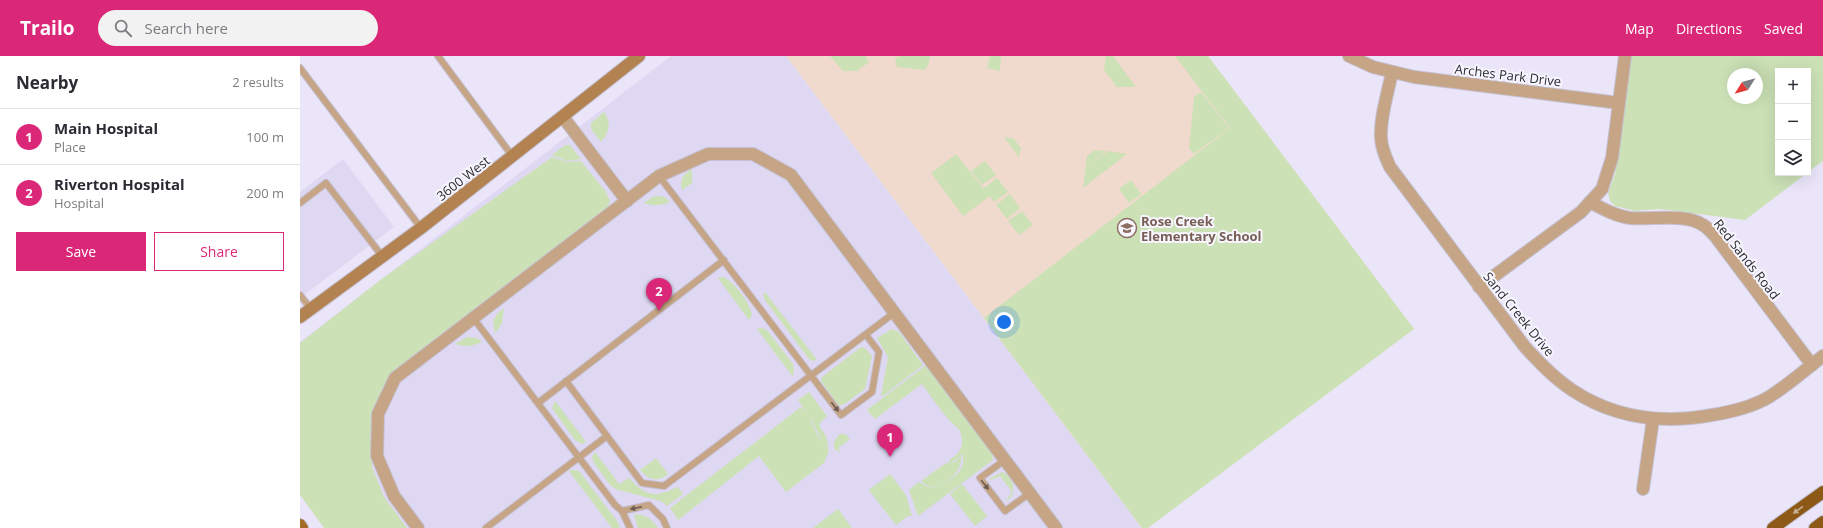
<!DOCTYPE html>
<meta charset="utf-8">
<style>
:root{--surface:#fff;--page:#f2f2f3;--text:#2b2b33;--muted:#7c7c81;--line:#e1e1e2;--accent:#db2777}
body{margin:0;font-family:"Open Sans",sans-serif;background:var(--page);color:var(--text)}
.controls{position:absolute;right:12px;top:12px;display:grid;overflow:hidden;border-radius:0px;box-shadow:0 4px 16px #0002}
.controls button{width:36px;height:36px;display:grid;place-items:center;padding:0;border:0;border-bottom:1px solid var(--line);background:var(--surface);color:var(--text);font:20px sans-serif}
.compass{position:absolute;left:1427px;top:12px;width:36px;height:36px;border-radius:50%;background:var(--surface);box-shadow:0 4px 16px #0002;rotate:233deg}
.you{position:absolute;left:704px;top:266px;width:14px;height:14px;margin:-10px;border:3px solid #fff;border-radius:50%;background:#1a73e8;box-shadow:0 0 0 6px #1a73e833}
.badge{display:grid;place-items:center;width:26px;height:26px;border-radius:50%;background:var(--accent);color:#fff;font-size:13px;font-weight:700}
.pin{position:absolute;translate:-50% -33px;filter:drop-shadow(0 1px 2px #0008)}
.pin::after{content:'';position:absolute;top:21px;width:14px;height:12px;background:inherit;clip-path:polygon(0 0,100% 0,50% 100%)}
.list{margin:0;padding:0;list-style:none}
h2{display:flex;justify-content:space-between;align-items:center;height:52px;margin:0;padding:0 16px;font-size:17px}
h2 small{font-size:13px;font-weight:400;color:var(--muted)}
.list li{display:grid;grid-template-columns:26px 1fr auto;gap:12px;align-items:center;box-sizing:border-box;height:56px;padding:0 16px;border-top:1px solid var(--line)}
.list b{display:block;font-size:15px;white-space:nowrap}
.list p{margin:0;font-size:13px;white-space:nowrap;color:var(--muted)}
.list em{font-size:13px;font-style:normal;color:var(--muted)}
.actions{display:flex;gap:8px;padding:12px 16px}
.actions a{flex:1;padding:9px 0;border:1px solid var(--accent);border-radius:0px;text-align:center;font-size:14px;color:var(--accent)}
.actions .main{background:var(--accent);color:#fff}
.icon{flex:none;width:22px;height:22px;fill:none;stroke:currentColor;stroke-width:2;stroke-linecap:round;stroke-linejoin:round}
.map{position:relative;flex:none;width:1523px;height:472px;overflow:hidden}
header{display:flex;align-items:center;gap:24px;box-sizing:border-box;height:56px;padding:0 20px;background:var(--accent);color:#fff}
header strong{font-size:19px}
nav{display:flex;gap:22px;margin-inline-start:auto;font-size:14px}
.search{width:280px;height:36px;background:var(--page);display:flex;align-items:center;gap:10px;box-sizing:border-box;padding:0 14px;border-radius:22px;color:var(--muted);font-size:15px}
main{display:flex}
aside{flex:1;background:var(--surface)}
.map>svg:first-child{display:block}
</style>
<header>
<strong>Trailo</strong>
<div class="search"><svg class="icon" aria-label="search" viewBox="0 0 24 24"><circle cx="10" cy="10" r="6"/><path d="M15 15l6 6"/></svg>Search here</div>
<nav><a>Map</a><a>Directions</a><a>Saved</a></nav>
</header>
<main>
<aside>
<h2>Nearby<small>2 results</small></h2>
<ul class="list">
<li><span class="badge">1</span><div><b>Main Hospital</b><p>Place</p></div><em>100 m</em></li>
<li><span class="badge">2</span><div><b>Riverton Hospital</b><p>Hospital</p></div><em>200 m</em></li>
</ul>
<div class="actions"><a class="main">Save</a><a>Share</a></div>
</aside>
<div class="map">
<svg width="1523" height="472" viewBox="0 0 1523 472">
<rect width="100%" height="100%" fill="#ebe5fa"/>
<g fill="#dfd8f3">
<path d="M 371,0 L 486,0 L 842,472 L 27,472 L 0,435 L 0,286 Z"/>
<path d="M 43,103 L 94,171 L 0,242 L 0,136 Z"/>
</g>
<path fill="#f0dace" d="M 486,0 L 908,0 L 1114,273 L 842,472 Z"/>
<g fill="#cce1b6" fill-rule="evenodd">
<path d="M 530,0 L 565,0 L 569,6 L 557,15 L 543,15 Z"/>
<path d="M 599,0 L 630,0 L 628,10 L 624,14 L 597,11 L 595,3 Z"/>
<path d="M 690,0 L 701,0 L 700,15 L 687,12 Z"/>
<path d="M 806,0 L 813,0 L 836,31 L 817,31 L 804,14 Z"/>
<path d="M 875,0 L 908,0 L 1114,273 L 848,472 L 842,472 L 684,262 L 930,72 Z"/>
<path d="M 1331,0 L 1523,0 L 1523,105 L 1508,116 L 1508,15 L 1478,15 L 1478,117 L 1507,117 L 1445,164 L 1359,153 L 1335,155 L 1315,150 L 1310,145 L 1308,137 L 1315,118 ZM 1433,18 L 1457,18 L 1457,42 L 1433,42 Z"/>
<path d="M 901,36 L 929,72 L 894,98 L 889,92 L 894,41 Z"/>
<path d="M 304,56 C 312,67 309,77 301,86 L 291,73 L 291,67 Z"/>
<path d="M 704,81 L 714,83 L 721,92 L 719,101 Z"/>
<path d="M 265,89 L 270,89 L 281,103 L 267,105 L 252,99 Z"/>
<path d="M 795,94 L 806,95 L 788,110 L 808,95 L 827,98 L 783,132 L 787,100 Z"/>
<path d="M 656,98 L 684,133 L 684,132 L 697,122 L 708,136 L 694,146 L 690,140 L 663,160 L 631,117 Z"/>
<path d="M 252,101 L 267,106 L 281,105 L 306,136 L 310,145 L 307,154 L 111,301 L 88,325 L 76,350 L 70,376 L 72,411 L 84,441 L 107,472 L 24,472 L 0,439 L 0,287 L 79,225 Z"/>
<path d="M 685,105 L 696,119 L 682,129 L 671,115 Z"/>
<path d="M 392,113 L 392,127 L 382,134 C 379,124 383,118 392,113 Z"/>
<path d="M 831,124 L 841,138 L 829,147 L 819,133 Z"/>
<path d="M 710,138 L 720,152 L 707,163 L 696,149 Z"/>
<path d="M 355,140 L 365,141 L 370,146 C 360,150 353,150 343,147 Z"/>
<path d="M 722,155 L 733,169 L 719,179 L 708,165 Z"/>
<path d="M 423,221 C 435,227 449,245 452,259 L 449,264 L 418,222 Z"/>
<path d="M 465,236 L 517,304 L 513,305 L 509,303 L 465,244 L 463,239 Z"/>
<path d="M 204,252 L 202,267 L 195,278 L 193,265 L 197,258 Z"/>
<path d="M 462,272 L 467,274 L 493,308 L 494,314 L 493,321 L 457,273 Z"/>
<path d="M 592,273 L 599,276 L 623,309 L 583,340 L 581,339 L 588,301 L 577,282 Z"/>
<path d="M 167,281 L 177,282 L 182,286 C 172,291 165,291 155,288 Z"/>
<path d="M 561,291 L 565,292 L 572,300 L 565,333 L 543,349 L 538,349 L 521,325 L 522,321 Z"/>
<path d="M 626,309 L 692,397 L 693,404 L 618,460 L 609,434 L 619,426 C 623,428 627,431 631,431 C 645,431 669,414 662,398 L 654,405 L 650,407 L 649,404 C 658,400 665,390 661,379 C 660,372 654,370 650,365 C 640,354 631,340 622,328 L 575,363 L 567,354 Z"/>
<path d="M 509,336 L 527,360 L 520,367 L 520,371 L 526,380 L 529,392 L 524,388 L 529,394 L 524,407 L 486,436 L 459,400 L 378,464 L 370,452 L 501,351 C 512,359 513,375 522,385 L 512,365 L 498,344 Z"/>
<path d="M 255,345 L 286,386 L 282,388 L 275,384 L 252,352 Z"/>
<path d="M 540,378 L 545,378 L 550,383 L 538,392 L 541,396 C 530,394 533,384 540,378 Z"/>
<path d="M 295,396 L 319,428 L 329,422 C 348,441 353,442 378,431 L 383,438 L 367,450 L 361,445 L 318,434 L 310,429 L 294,407 L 292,401 Z"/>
<path d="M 661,399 C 664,414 644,434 629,430 C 626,429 623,427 621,425 L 646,407 L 655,406 Z"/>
<path d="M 356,402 L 368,418 C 357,427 349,424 340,414 Z"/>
<path d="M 273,414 L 279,415 L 317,465 L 320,472 L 312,472 L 269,415 Z"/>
<path d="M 702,416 C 713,420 718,436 708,444 L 706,444 L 712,436 L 700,420 L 691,424 L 690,422 Z"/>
<path d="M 590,418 L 606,439 L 612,460 L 608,460 L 596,469 L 569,434 Z"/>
<path d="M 662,428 L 687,460 L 675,470 L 650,438 Z"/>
<path d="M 538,453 L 552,472 L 513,472 Z"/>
<path d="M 334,458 C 346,459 352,463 358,472 L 338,472 Z"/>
</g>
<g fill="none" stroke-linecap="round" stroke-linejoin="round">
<defs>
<g id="lane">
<path d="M 138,0 L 213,101"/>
<path d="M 0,12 L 121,172"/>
<path d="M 359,120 L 541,359 L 572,336 L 579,296 L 566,279"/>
<path d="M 0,147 L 26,127 L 82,200"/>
<path d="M 0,239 L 11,253"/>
<path d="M 174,263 L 315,449 L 322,455 L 330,472"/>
<path d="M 266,325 L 342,427 L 364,430 L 594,257"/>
<path d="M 238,347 L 424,204"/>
<path d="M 705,404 L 680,422 L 705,455 L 730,437"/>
<path d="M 322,455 L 349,449 L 363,463 L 367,472"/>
<path d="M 186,472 L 307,380"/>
</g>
<g id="street">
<path d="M 1049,0 L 1073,11 L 1114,21 L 1319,47"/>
<path d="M 1092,16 C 1088,37 1080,60 1081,81 C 1081,92 1086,102 1090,111 L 1225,291 C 1239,306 1254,322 1272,334 C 1314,362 1363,368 1412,359 C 1431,356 1452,351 1469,341 C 1488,329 1505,314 1523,300"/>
<path d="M 263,61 L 327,145"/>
<path d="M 1290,146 C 1303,153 1316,160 1330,162 C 1351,164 1386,157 1403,169 C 1408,172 1411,176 1415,180 L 1512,309"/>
<path d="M 1179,231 L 1281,156 L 1302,133 L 1312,102 L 1325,0"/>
<path d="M 1343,433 L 1353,363"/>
<path d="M 118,472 L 94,440 L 77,400 L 78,358 L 95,322 L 359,120 L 408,98 L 453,98 L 491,119 L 756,472"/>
</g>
<path id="secondary" d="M 0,261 L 121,172 L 339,0"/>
<path id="primary" d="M 0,469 L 2,472"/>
<g id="highway">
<path d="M 1473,472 L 1523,436"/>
<path d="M 1515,472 L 1523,466"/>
</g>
</defs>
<use href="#lane" stroke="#c5c0d2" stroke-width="8"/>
<use href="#street" stroke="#c5c0d2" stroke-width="14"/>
<use href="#secondary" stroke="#c5c0d2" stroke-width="14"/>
<use href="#primary" stroke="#c5c0d2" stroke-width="14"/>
<use href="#highway" stroke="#c5c0d2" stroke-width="14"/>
<use href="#lane" stroke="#c5a585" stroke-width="6"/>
<use href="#street" stroke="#c5a585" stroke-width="12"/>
<use href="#secondary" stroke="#b28351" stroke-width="12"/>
<use href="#primary" stroke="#a36a25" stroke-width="12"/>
<use href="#highway" stroke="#8d5916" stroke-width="12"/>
</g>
<defs><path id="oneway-solid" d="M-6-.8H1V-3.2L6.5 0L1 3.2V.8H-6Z"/></defs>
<g fill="#6a5c54">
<use href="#oneway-solid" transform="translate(535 351) rotate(52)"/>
<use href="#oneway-solid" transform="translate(685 429) rotate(52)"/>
<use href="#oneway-solid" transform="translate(336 452) rotate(168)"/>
</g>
<use fill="#c7af95" href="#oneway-solid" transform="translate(1498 454) rotate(144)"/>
<defs>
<symbol id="school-ring" viewBox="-11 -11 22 22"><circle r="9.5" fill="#f7f5fd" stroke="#8d6e63" stroke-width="1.5"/><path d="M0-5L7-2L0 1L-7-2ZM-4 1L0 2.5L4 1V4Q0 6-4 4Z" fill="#8d6e63"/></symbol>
</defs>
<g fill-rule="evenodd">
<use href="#school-ring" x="816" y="161" width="22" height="22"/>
</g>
<g text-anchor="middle" stroke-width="4" stroke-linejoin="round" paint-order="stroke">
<g font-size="13" fill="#2e2c33" stroke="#f7f5fd">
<text transform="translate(1208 19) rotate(7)" y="5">Arches Park Drive</text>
<text transform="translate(163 122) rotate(-38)" y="5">3600 West</text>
<text transform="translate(1447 203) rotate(52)" y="5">Red Sands Road</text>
<text transform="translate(1219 258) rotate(51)" y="5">Sand Creek Drive</text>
</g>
<g font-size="13" font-weight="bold" fill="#785e54" stroke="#f7f5fd" text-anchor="start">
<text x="841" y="170">Rose Creek<tspan x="841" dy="15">Elementary School</tspan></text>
</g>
</g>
</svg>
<div class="controls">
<button>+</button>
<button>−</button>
<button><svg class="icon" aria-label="layers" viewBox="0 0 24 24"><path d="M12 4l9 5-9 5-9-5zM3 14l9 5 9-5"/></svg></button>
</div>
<svg class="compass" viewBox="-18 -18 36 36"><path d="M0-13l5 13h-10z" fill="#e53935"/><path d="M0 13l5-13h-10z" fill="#7c7c81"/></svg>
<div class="you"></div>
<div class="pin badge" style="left:590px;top:401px">1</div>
<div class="pin badge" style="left:359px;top:255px">2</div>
</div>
</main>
